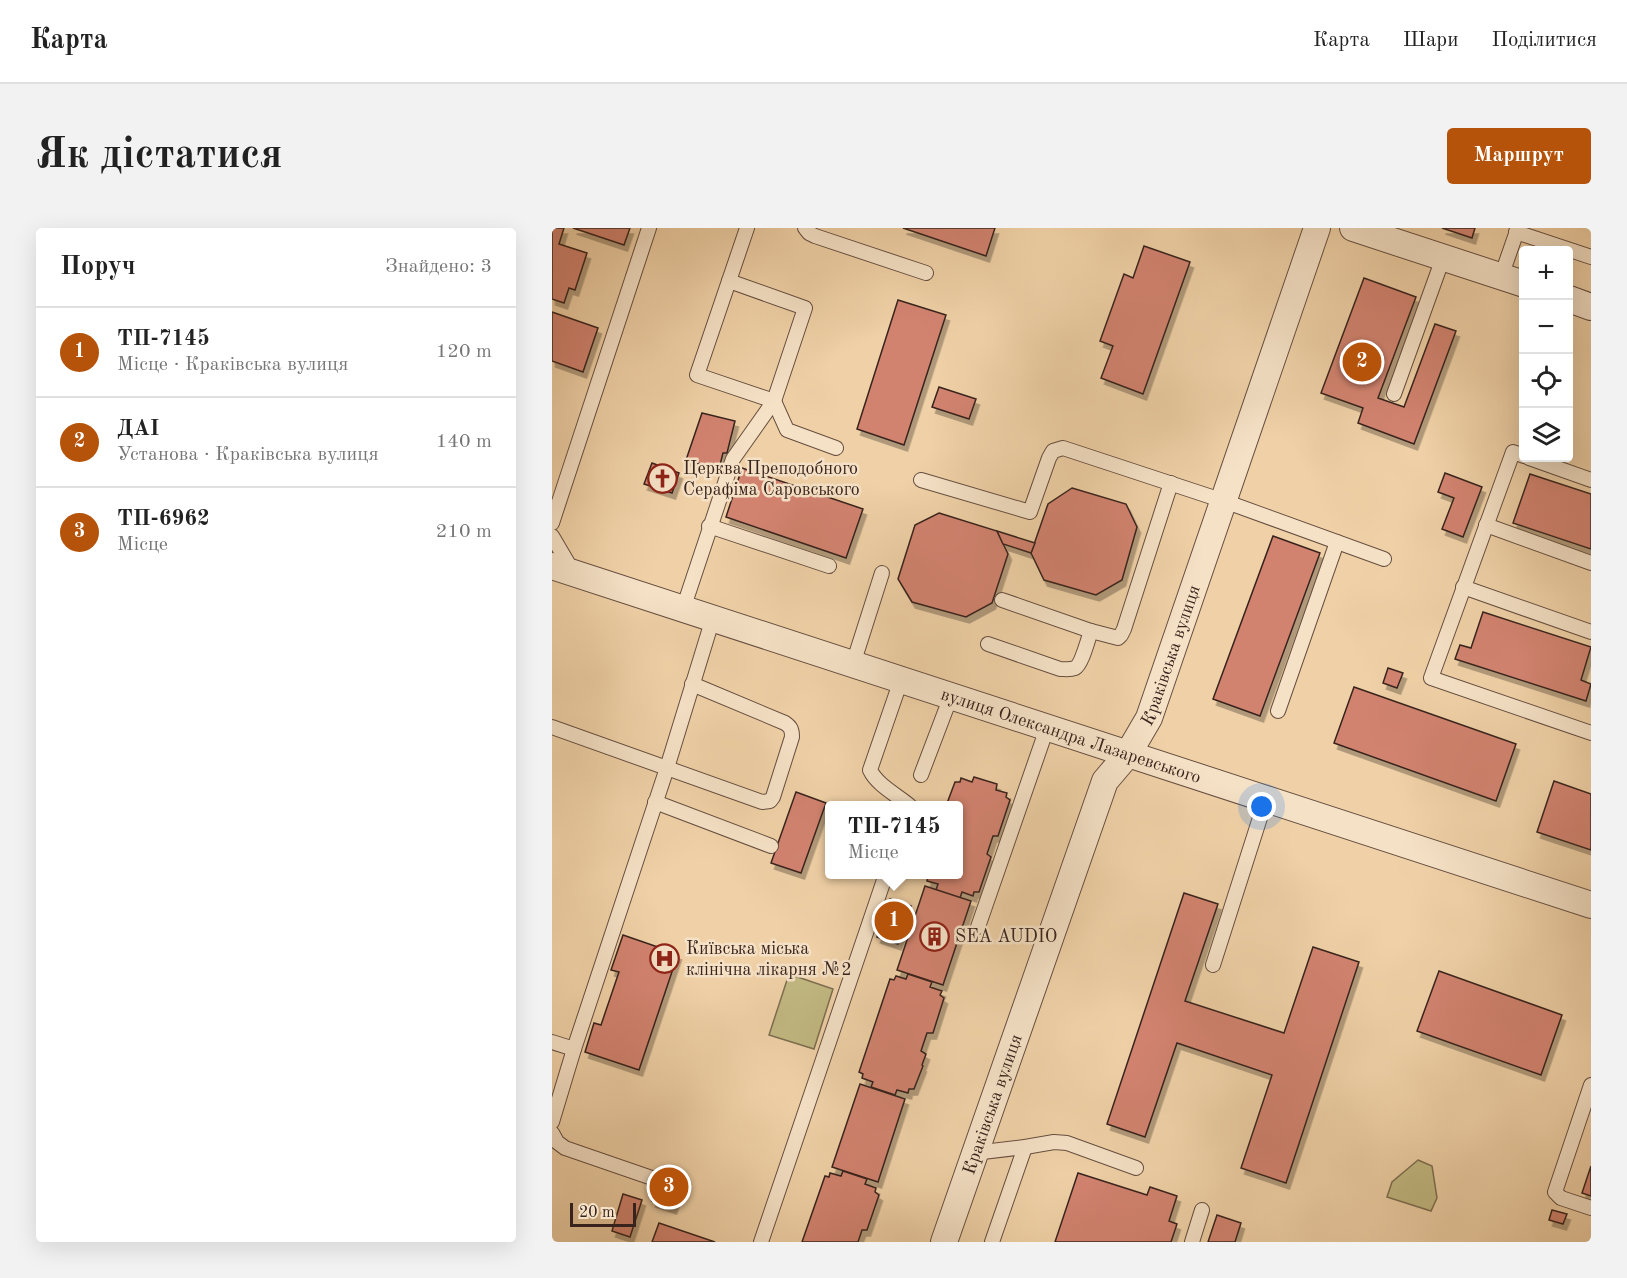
<!DOCTYPE html>
<html lang="uk">
<meta charset="utf-8">
<style>
:root{--surface:#fff;--page:#f2f2f2;--text:#222;--muted:#767676;--line:#e0e0e0;--accent:#b45309}
body{margin:0;font-family:"Old Standard TT",serif;background:var(--page);color:var(--text)}
.controls{position:absolute;right:18px;top:18px;display:grid;overflow:hidden;border-radius:6px;box-shadow:0 6px 24px #0002}
.controls button{width:54px;height:54px;display:grid;place-items:center;padding:0;border:0;border-bottom:2px solid var(--line);background:var(--surface);color:var(--text);font:30px sans-serif}
.scale{position:absolute;left:18px;bottom:15px;width:66px;box-sizing:border-box;padding-left:6px;border:3px solid #38241d;border-top:0;font-size:16px;line-height:21px;white-space:nowrap;color:#38241d;-webkit-text-stroke:4px #f5e1c6;paint-order:stroke}
.you{position:absolute;left:710px;top:579px;width:21px;height:21px;margin:-15px;border:4px solid #fff;border-radius:50%;background:#1a73e8;box-shadow:0 0 0 9px #1a73e833}
.badge{display:grid;place-items:center;width:39px;height:39px;border-radius:50%;background:var(--accent);color:#fff;font-size:20px;font-weight:700}
.pin{position:absolute;translate:-50% -50%;border:3px solid #fff;box-shadow:0 2px 6px #0006}
.popup{position:absolute;left:273px;top:573px;width:138px;height:78px;box-sizing:border-box;display:grid;place-content:center;border-radius:6px;background:var(--surface);filter:drop-shadow(0 2px 4px #0005);font-size:20px;white-space:nowrap;color:var(--muted)}
.popup b{font-size:22px;color:var(--text)}
.popup::after{content:'';position:absolute;left:50%;top:100%;margin-left:-12px;border:12px solid transparent;border-top-color:var(--surface)}
.list{margin:0;padding:0;list-style:none}
h2{display:flex;justify-content:space-between;align-items:center;height:78px;margin:0;padding:0 24px;font-size:26px}
h2 small{font-size:20px;font-weight:400;color:var(--muted)}
.list li{display:grid;grid-template-columns:39px 1fr auto;gap:18px;align-items:center;box-sizing:border-box;height:90px;padding:0 24px;border-top:2px solid var(--line)}
.list b{display:block;font-size:22px;white-space:nowrap}
.list p{margin:0;font-size:20px;white-space:nowrap;color:var(--muted)}
.list em{font-size:20px;font-style:normal;color:var(--muted)}
.icon{flex:none;width:33px;height:33px;fill:none;stroke:currentColor;stroke-width:2;stroke-linecap:round;stroke-linejoin:round}
.map{position:relative;flex:none;width:1039px;height:1014px;overflow:hidden;border-radius:6px}
header{display:flex;align-items:center;gap:36px;box-sizing:border-box;height:84px;padding:0 30px;background:var(--surface);border-bottom:2px solid var(--line)}
header strong{font-size:28px}
nav{display:flex;gap:33px;margin-inline-start:auto;font-size:21px}
.intro{display:flex;align-items:center;justify-content:space-between;box-sizing:border-box;height:144px;padding:0 36px}
h1{margin:0;font-size:42px}
.button{padding:15px 27px;border-radius:6px;background:var(--accent);color:#fff;font-size:21px;font-weight:700}
main{display:flex;gap:36px;padding:0 36px}
aside{flex:1;background:var(--surface);border-radius:6px;box-shadow:0 6px 24px #0002}
.map>svg:first-child{display:block}
</style>
<header>
<strong>Карта</strong>
<nav><a>Карта</a><a>Шари</a><a>Поділитися</a></nav>
</header>
<div class="intro"><h1>Як дістатися</h1><a class="button">Маршрут</a></div>
<main>
<aside>
<h2>Поруч<small>Знайдено: 3</small></h2>
<ul class="list">
<li><span class="badge">1</span><div><b>ТП-7145</b><p>Місце · Краківська вулиця</p></div><em>120 m</em></li>
<li><span class="badge">2</span><div><b>ДАІ</b><p>Установа · Краківська вулиця</p></div><em>140 m</em></li>
<li><span class="badge">3</span><div><b>ТП-6962</b><p>Місце</p></div><em>210 m</em></li>
</ul>
</aside>
<div class="map">
<svg width="1039" height="1014" viewBox="0 0 1039 1014">
<defs>
<filter id="shadow"><feDropShadow dx="3.5" dy="6" stdDeviation="0" flood-color="#0004"/></filter>
</defs>
<rect width="100%" height="100%" fill="#f0d1a7"/>
<filter id="stains"><feTurbulence type="fractalNoise" baseFrequency=".00333" numOctaves="4"/><feColorMatrix values="0 0 0 0 .2 0 0 0 0 .09 0 0 0 0 .02 0 0 0 .5 -.17"/></filter>
<radialGradient id="worn" r=".72"><stop offset=".6" stop-color="#630" stop-opacity="0"/><stop offset="1" stop-color="#630" stop-opacity=".3"/></radialGradient>
<g fill="#c2b982" stroke="#7d6e50" stroke-width="1.5">
<path d="M 237,746 L 281,761 L 262,821 L 217,807 Z"/>
<path d="M 866,932 L 880,938 L 885,970 L 879,983 L 835,969 L 840,954 Z"/>
</g>
<g fill="#d2836f" stroke="#38241d" stroke-width="1.5" filter="url(#shadow)">
<path d="M 0,0 L 12,0 L 7,16 L 35,25 L 23,62 L 17,60 L 12,75 L 0,71 Z"/>
<path d="M 21,0 L 78,0 L 72,17 Z"/>
<path d="M 351,0 L 443,0 L 434,28 Z"/>
<path d="M 890,0 L 923,0 L 920,10 Z"/>
<path d="M 592,18 L 638,34 L 591,166 L 549,150 L 561,118 L 548,113 L 572,46 L 581,50 Z"/>
<path d="M 812,50 L 864,69 L 826,170 L 852,179 L 883,96 L 904,103 L 862,216 L 806,195 L 811,180 L 769,165 Z"/>
<path d="M 346,72 L 394,87 L 352,217 L 305,201 Z"/>
<path d="M 0,84 L 46,100 L 31,144 L 0,133 Z"/>
<path d="M 387,159 L 424,171 L 417,191 L 380,179 Z"/>
<path d="M 150,185 L 183,193 L 175,225 L 171,225 L 167,241 L 134,232 Z"/>
<path d="M 100,235 L 127,245 L 120,265 L 92,256 Z"/>
<path d="M 190,240 L 311,281 L 294,330 L 174,289 Z"/>
<path d="M 893,245 L 930,259 L 911,309 L 890,301 L 902,270 L 886,264 Z"/>
<path d="M 978,246 L 1039,266 L 1039,321 L 961,295 Z"/>
<path d="M 520,260 L 574,276 L 585,299 L 570,352 L 544,367 L 492,352 L 479,325 L 496,276 Z"/>
<path d="M 387,285 L 445,303 L 456,326 L 440,375 L 414,389 L 360,374 L 346,351 L 363,297 Z"/>
<path d="M 445,303 L 483,315 L 479,325 L 451,316 Z"/>
<path d="M 721,308 L 768,325 L 708,488 L 661,471 Z"/>
<path d="M 931,384 L 1039,419 L 1029,452 L 1039,456 L 1034,473 L 903,431 L 908,417 L 919,420 Z"/>
<path d="M 836,440 L 851,445 L 845,460 L 831,455 Z"/>
<path d="M 802,459 L 964,516 L 944,573 L 782,515 Z"/>
<path d="M 422,549 L 445,556 L 444,562 L 455,565 L 454,569 L 458,572 L 446,608 L 441,608 L 435,626 L 439,629 L 427,664 L 422,664 L 421,668 L 410,664 L 408,670 L 384,662 L 386,656 L 375,653 L 376,649 L 373,647 L 406,646 L 406,578 L 394,578 L 403,554 L 408,554 L 409,550 L 420,554 Z"/>
<path d="M 1002,553 L 1039,566 L 1039,622 L 985,604 Z"/>
<path d="M 244,564 L 274,575 L 249,645 L 219,635 Z"/>
<path d="M 373,658 L 419,673 L 391,757 L 345,742 Z"/>
<path d="M 632,665 L 666,676 L 633,773 L 732,805 L 761,719 L 807,734 L 734,955 L 689,940 L 720,847 L 625,815 L 593,909 L 555,896 Z"/>
<path d="M 338,671 L 359,678 L 346,716 L 325,709 Z"/>
<path d="M 71,707 L 126,726 L 87,842 L 33,824 L 42,795 L 49,797 L 67,744 L 59,742 Z"/>
<path d="M 887,743 L 1010,787 L 989,847 L 865,803 Z"/>
<path d="M 356,746 L 380,754 L 378,759 L 390,763 L 388,767 L 392,770 L 381,805 L 375,805 L 369,823 L 374,826 L 370,837 L 371,838 L 362,861 L 357,861 L 356,865 L 345,862 L 343,867 L 319,859 L 321,854 L 310,850 L 311,846 L 307,844 L 338,751 L 342,752 L 344,748 L 354,751 Z"/>
<path d="M 308,856 L 353,871 L 326,954 L 280,939 Z"/>
<path d="M 112,938 L 133,945 L 121,980 L 100,973 Z"/>
<path d="M 1039,938 L 1039,968 L 1030,965 Z"/>
<path d="M 291,943 L 315,951 L 313,956 L 324,960 L 323,964 L 327,967 L 315,1002 L 310,1002 L 306,1014 L 250,1014 L 273,948 L 277,949 L 278,945 L 289,948 Z"/>
<path d="M 526,945 L 595,967 L 598,959 L 625,968 L 617,993 L 625,996 L 619,1014 L 503,1014 Z"/>
<path d="M 71,966 L 90,972 L 78,1009 L 60,1003 Z"/>
<path d="M 1000,982 L 1015,986 L 1011,996 L 997,992 Z"/>
<path d="M 665,987 L 689,995 L 683,1014 L 656,1014 Z"/>
<path d="M 107,995 L 163,1014 L 100,1014 Z"/>
</g>
<g fill="none" stroke-linecap="round" stroke-linejoin="round">
<defs>
<g id="service">
<path d="M 195,0 L 145,147 L 222,173 L 235,202 L 284,220"/>
<path d="M 253,0 L 257,5 L 263,8 L 374,45"/>
<path d="M 964,4 L 1039,29"/>
<path d="M 949,49 L 966,0"/>
<path d="M 842,166 L 891,30"/>
<path d="M 972,228 L 961,224 L 879,450 L 1039,505"/>
<path d="M 977,230 L 1039,252"/>
<path d="M 369,252 L 478,284 L 497,230 L 501,223 L 511,220 L 672,273 L 832,331"/>
<path d="M 0,295 L 97,0"/>
<path d="M 934,297 L 1039,335"/>
<path d="M 157,298 L 277,338"/>
<path d="M 0,308 L 20,342"/>
<path d="M 911,359 L 1039,404"/>
<path d="M 450,372 L 539,403 L 566,410 L 569,407 L 572,401 L 619,255"/>
<path d="M 131,381 L 181,231 L 222,173 L 253,80 L 177,53"/>
<path d="M 436,416 L 508,441 C 513,441 518,442 523,440 C 530,436 536,411 539,403"/>
<path d="M 301,436 L 330,345"/>
<path d="M 349,452 L 318,542 C 325,557 345,567 358,578"/>
<path d="M 726,483 L 785,314"/>
<path d="M 0,499 L 210,574 L 218,573 L 221,569 L 240,509 C 240,502 239,499 233,495 L 140,456"/>
<path d="M 369,547 L 399,468"/>
<path d="M 103,574 L 219,618"/>
<path d="M 426,699 L 495,500"/>
<path d="M 661,737 L 714,571"/>
<path d="M 0,814 L 22,821"/>
<path d="M 1039,857 L 1003,964 L 1009,970 L 1039,980"/>
<path d="M 0,894 L 22,821 L 115,540 L 161,390"/>
<path d="M 0,905 L 5,914 L 13,920 L 100,950"/>
<path d="M 422,925 L 473,919 L 502,914 L 515,915 L 584,940"/>
<path d="M 209,1014 L 334,646"/>
<path d="M 440,1014 L 473,919"/>
<path d="M 640,1014 L 650,982"/>
</g>
<g id="minor">
<path d="M 801,0 L 972,56"/>
<path d="M 1017,71 L 1039,79"/>
<path id="s1" d="M 0,338 L 1039,677"/>
<path id="s2" d="M 392,1014 L 553,553 L 576,526 L 597,490 L 765,0"/>
</g>
</defs>
<use href="#service" stroke="#664f40" stroke-width="16"/>
<use href="#minor" stroke="#664f40" stroke-width="28"/>
<use href="#service" stroke="#f5e1c6" stroke-width="14"/>
<use href="#minor" stroke="#f5e1c6" stroke-width="26"/>
</g>
<defs>
<symbol id="church-ring" viewBox="-11 -11 22 22"><circle r="9.5" fill="#f5e1c6" stroke="#8f2418" stroke-width="1.5"/><path d="M-1.2-6h2.4v3.5h3.3v2.4h-3.3V6h-2.4V-.1h-3.3v-2.4h3.3Z" fill="#8f2418"/></symbol>
<symbol id="building-ring" viewBox="-11 -11 22 22"><circle r="9.5" fill="#f5e1c6" stroke="#8f2418" stroke-width="1.5"/><path d="M-4-6H4V6H1V3H-1V6H-4ZM-2.5-4.3h1.7v1.8h-1.7ZM.8-4.3h1.7v1.8H.8ZM-2.5-1h1.7V.8h-1.7ZM.8-1h1.7V.8H.8Z" fill="#8f2418"/></symbol>
<symbol id="hospital-ring" viewBox="-11 -11 22 22"><circle r="9.5" fill="#f5e1c6" stroke="#8f2418" stroke-width="1.5"/><path d="M-5-5h3v3.5h4V-5h3V5h-3V1.5h-4V5h-3Z" fill="#8f2418"/></symbol>
</defs>
<g fill-rule="evenodd">
<use href="#church-ring" x="94" y="234" width="33" height="33"/>
<use href="#building-ring" x="366" y="692" width="33" height="33"/>
<use href="#hospital-ring" x="96" y="714" width="33" height="33"/>
</g>
<g text-anchor="middle" stroke-width="5" stroke-linejoin="round" paint-order="stroke">
<g font-size="18" fill="#38241d" stroke="#f5e1c6" text-anchor="start">
<text x="131" y="246">Церква Преподобного<tspan x="131" dy="21">Серафіма Саровського</tspan></text>
<text x="403" y="714">SEA AUDIO</text>
<text x="134" y="726">Київська міська<tspan x="134" dy="21">клінічна лікарня №2</tspan></text>
</g>
<g font-size="18" fill="#38241d" stroke="#f5e1c6">
<text dy="6" stroke="none"><textPath href="#s2" startOffset="632">Краківська вулиця</textPath></text>
<text dy="6" stroke="none"><textPath href="#s1" startOffset="546">вулиця Олександра Лазаревського</textPath></text>
<text dy="6" stroke="none"><textPath href="#s2" startOffset="146">Краківська вулиця</textPath></text>
</g>
</g>
<rect width="100%" height="100%" filter="url(#stains)"/>
<rect width="100%" height="100%" fill="url(#worn)"/>
</svg>
<div class="controls">
<button>+</button>
<button>−</button>
<button><svg class="icon" aria-label="locate" viewBox="0 0 24 24"><circle cx="12" cy="12" r="6"/><path d="M12 2v4M12 18v4M2 12h4M18 12h4"/></svg></button>
<button><svg class="icon" aria-label="layers" viewBox="0 0 24 24"><path d="M12 4l9 5-9 5-9-5zM3 14l9 5 9-5"/></svg></button>
</div>
<div class="scale">20 m</div>
<div class="you"></div>
<div class="pin badge" style="left:342px;top:693px">1</div>
<div class="popup"><b>ТП-7145</b>Місце</div>
<div class="pin badge" style="left:810px;top:134px">2</div>
<div class="pin badge" style="left:117px;top:959px">3</div>
</div>
</main>
